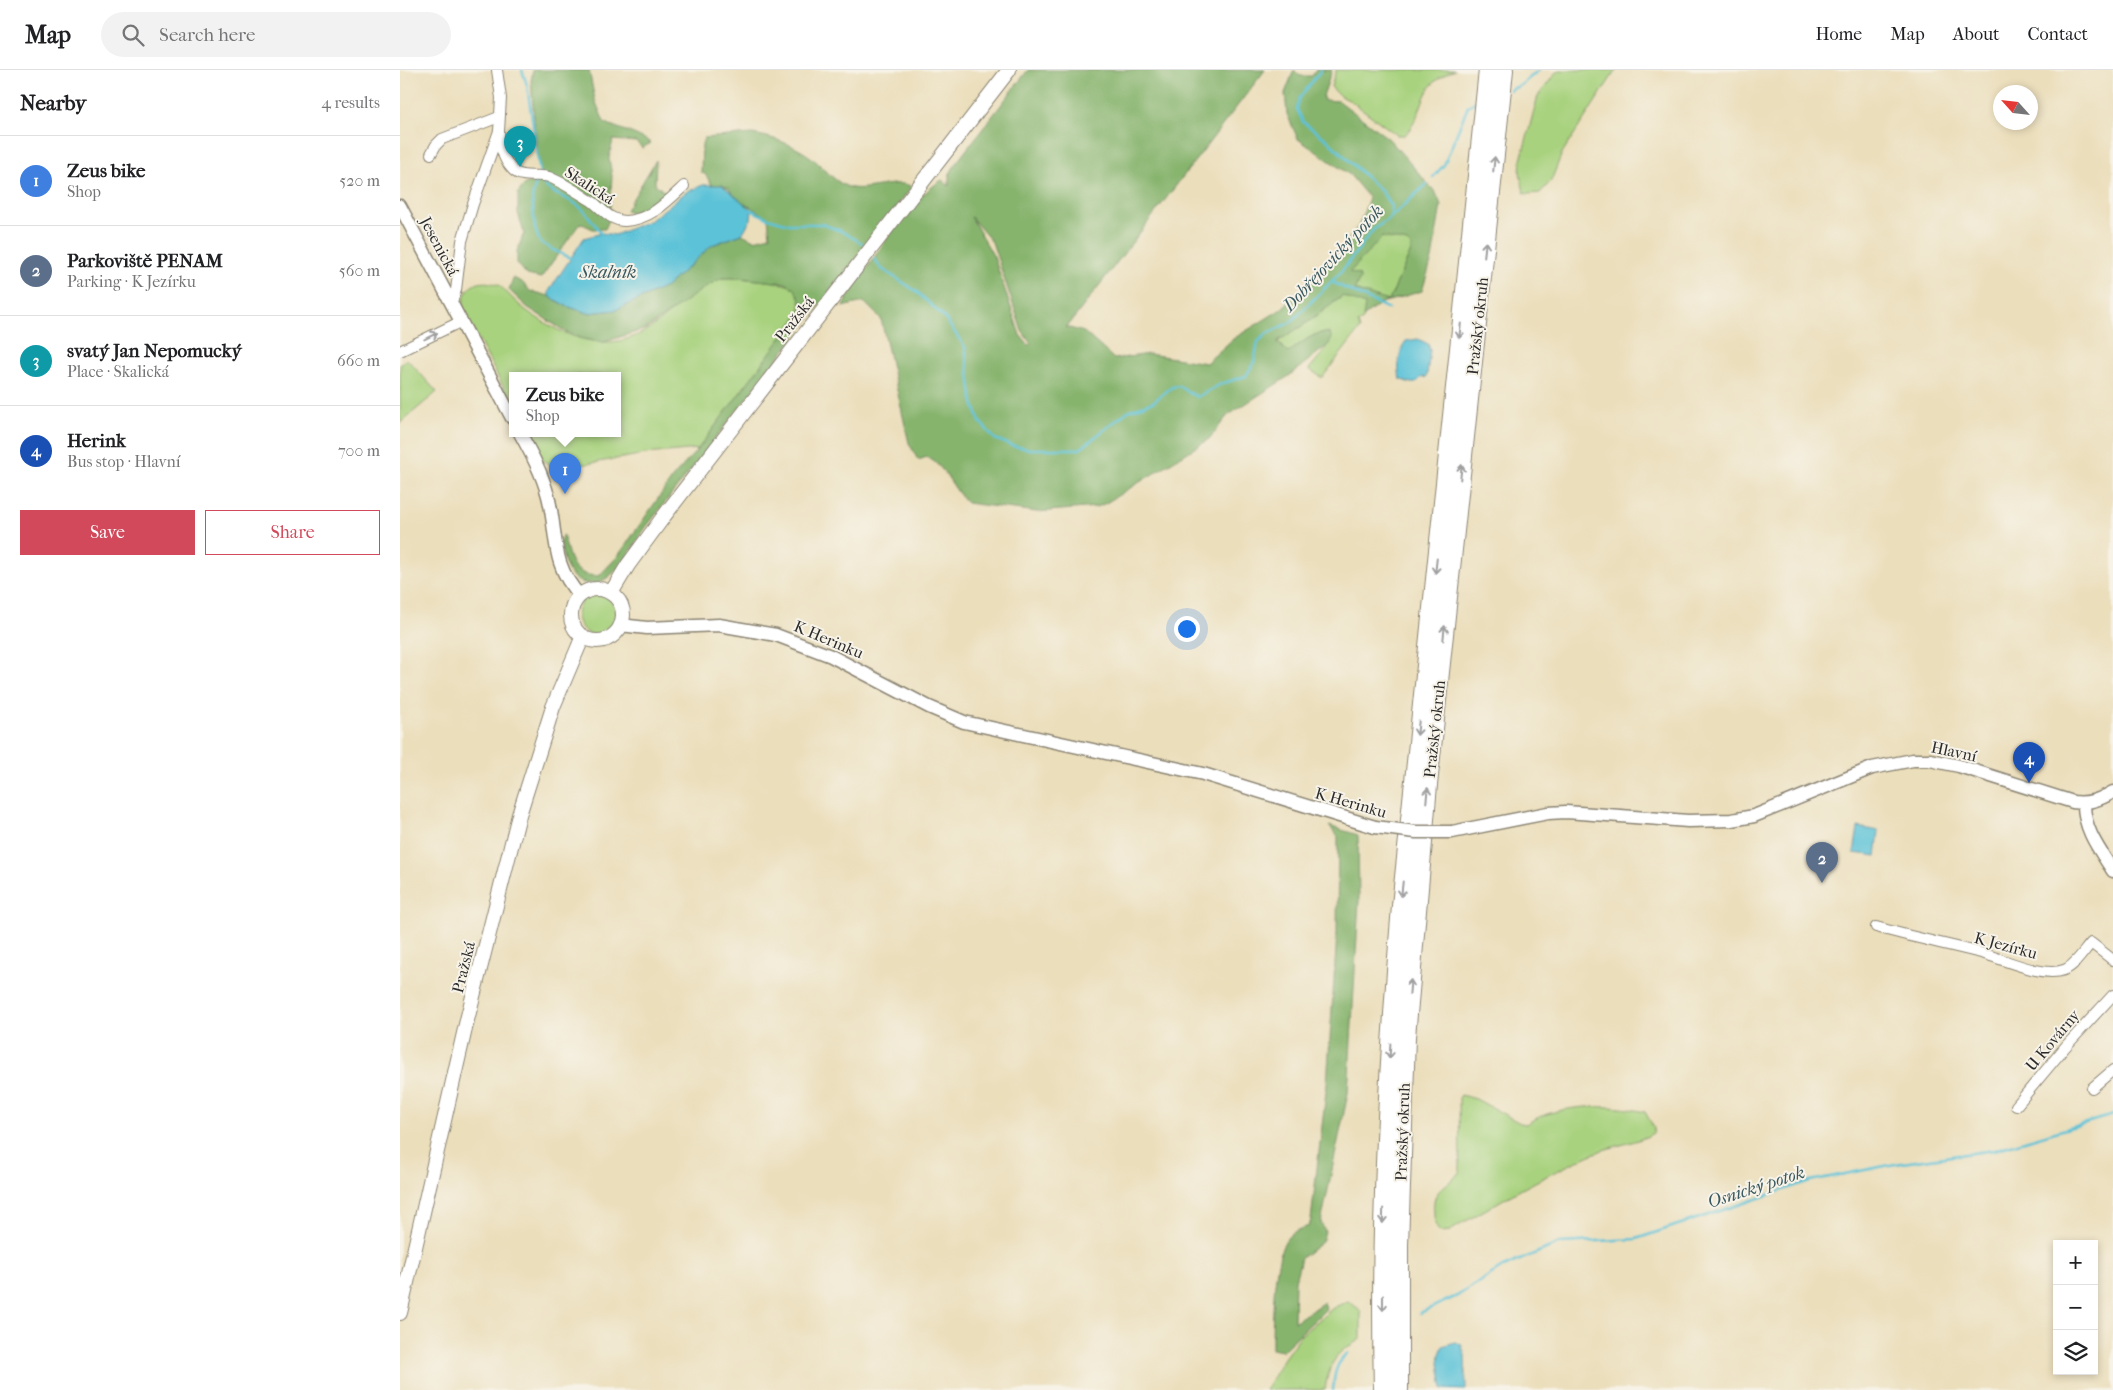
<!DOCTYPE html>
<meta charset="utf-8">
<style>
:root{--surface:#fff;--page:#f2f2f2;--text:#202124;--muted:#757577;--line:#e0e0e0;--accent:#d1495b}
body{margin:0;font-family:"IM FELL French Canon",serif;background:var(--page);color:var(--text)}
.controls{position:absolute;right:15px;bottom:15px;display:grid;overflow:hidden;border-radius:0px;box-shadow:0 2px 8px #0003}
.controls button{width:45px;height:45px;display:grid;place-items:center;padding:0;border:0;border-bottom:1px solid var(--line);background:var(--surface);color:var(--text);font:25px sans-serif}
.compass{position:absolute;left:1593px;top:15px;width:45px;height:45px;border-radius:50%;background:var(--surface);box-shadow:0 2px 8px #0003;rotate:297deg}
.you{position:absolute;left:786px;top:558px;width:18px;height:18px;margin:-12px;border:4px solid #fff;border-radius:50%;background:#1a73e8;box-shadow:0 0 0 8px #1a73e833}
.badge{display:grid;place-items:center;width:32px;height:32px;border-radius:50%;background:var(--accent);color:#fff;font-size:16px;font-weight:700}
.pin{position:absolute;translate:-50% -41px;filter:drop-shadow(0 1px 2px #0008)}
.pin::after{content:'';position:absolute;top:26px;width:18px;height:15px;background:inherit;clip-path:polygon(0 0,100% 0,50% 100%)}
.popup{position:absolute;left:109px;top:302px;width:112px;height:65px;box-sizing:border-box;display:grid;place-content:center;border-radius:0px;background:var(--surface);filter:drop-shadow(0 1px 4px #0005);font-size:16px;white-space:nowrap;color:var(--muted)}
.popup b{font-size:19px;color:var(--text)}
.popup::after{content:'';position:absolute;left:50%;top:100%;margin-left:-10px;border:10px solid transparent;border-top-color:var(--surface)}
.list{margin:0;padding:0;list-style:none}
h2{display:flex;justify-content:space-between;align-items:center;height:65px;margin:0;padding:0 20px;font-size:21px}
h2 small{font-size:16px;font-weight:400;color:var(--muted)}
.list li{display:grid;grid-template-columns:32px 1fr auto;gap:15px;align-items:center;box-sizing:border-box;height:90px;padding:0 20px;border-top:1px solid var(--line)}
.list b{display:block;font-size:19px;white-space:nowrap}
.list p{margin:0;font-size:16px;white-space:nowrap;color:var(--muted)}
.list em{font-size:16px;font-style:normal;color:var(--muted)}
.actions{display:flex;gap:10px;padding:15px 20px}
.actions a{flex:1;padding:11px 0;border:1px solid var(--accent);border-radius:0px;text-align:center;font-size:18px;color:var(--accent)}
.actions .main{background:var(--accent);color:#fff}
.icon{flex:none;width:28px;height:28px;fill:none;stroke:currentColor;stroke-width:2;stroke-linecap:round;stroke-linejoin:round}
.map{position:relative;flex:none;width:1713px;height:1320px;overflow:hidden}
header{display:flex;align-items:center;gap:30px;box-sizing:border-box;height:70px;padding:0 25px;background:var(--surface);border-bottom:1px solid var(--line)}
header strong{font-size:24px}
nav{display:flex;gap:28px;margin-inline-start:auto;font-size:18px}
.search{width:350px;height:45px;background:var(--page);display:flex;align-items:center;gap:12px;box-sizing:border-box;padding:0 18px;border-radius:28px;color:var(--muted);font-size:19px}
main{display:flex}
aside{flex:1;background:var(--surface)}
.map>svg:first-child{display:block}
</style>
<header>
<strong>Map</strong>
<div class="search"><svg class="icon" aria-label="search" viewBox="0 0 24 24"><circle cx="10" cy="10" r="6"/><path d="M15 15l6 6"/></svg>Search here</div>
<nav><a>Home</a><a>Map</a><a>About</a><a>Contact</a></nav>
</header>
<main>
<aside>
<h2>Nearby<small>4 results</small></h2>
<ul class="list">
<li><span class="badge" style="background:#3f7fe0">1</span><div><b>Zeus bike</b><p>Shop</p></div><em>520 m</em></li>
<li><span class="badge" style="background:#5c6f8a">2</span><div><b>Parkoviště PENAM</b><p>Parking · K Jezírku</p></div><em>560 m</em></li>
<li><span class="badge" style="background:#0f9aa8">3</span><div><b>svatý Jan Nepomucký</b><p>Place · Skalická</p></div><em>660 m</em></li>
<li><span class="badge" style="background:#1a4fb4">4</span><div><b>Herink</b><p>Bus stop · Hlavní</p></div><em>700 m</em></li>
</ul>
<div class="actions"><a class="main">Save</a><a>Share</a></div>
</aside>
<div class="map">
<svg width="1713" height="1320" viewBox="0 0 1713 1320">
<rect width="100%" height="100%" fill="#f7f3e8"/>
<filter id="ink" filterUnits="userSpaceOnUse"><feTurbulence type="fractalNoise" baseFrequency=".02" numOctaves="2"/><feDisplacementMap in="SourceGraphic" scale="10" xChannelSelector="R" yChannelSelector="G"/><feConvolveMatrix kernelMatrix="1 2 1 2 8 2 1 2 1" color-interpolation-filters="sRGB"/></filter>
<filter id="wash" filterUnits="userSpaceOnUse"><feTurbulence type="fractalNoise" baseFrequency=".0096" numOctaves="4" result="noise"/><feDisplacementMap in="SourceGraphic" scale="20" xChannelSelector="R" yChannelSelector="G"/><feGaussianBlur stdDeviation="1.12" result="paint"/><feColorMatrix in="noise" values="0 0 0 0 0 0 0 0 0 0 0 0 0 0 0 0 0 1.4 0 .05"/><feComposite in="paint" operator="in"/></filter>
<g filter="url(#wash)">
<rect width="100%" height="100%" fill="#ebdebb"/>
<g fill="#a8d27e" stroke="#6a7e54">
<path d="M 936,0 L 1055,0 C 1016,14 1028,40 1005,65 L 997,65 L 951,31 L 940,26 L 931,17 Z"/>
<path d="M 1158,0 L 1216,0 L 1162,83 L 1151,111 L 1140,123 L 1128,124 L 1124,123 L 1120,102 L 1121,90 L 1134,40 L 1138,26 Z"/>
<path d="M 982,167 L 1007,172 L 1011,176 L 1011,181 L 989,231 L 953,220 L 960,209 L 959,205 L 949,202 Z"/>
<path d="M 322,208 C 335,207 346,209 358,210 C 383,213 410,214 397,247 L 298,379 L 246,384 L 156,399 L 141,388 L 127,363 L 218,363 L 218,305 L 112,305 L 112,333 L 63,241 C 62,217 76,207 99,215 C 108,223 117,234 127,241 C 165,268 208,286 250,258 C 274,242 295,218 322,208 Z"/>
<path d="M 943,226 L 966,235 L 963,250 L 958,253 L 960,259 L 922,308 L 909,299 L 921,285 L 932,268 L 929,263 C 915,260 899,275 888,283 L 878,271 L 908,252 Z"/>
<path d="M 7,289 L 37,322 L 0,353 L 0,295 Z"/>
<circle cx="197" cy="545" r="20"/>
<path d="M 1061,1025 L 1076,1029 L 1120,1053 L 1126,1054 C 1159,1033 1209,1034 1245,1042 L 1254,1058 L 1253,1063 C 1241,1072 1211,1076 1195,1083 C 1145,1105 1097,1132 1050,1161 L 1040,1162 C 1035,1157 1034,1150 1034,1143 C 1031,1117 1048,1118 1060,1101 L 1059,1028 Z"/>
<path d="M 948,1231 L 959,1239 L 961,1243 L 961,1268 C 956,1273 950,1275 944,1279 C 931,1290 927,1305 925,1320 L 865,1320 L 884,1288 L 901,1265 L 933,1238 Z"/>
</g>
<g fill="#86b46d" stroke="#58704c" fill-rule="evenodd">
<path d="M 133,0 L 189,0 L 195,30 L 204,52 C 220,60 236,63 251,73 L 242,78 L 236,72 L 213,70 L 209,88 L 212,106 L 209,150 L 205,159 L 193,159 L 180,153 L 141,208 L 127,205 L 117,193 L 117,181 L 124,163 L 118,143 L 118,123 L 125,114 L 142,109 L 137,87 L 131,11 Z"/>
<path d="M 628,0 L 865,0 L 668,256 L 666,257 L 684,262 L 714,289 L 749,284 L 806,293 L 833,269 L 880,240 L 925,198 L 939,183 L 959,155 L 969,128 L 950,105 L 898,69 L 887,44 L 885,23 L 894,0 L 900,6 L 912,6 L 916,0 L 932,0 L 923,26 L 923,30 L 939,31 L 989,69 L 1036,123 L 1041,135 L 1032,189 L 1022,221 L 989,231 L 1011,181 L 1011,176 L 1007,172 L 982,167 L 950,202 L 959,205 L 960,209 L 954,220 L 988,231 L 981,233 L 963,247 L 965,235 L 942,226 L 908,252 L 878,271 L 878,273 L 888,283 C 899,275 915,260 929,263 L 932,268 L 929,274 L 889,306 L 828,345 L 809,369 L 706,433 L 697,437 L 637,442 L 567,433 C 552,418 546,397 527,387 L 518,390 L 509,373 L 481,249 L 464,232 L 442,237 C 465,202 508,129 542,110 L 549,116 L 549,105 L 557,92 ZM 571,147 L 592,172 L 622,261 L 631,274 L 628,275 L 620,265 L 594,187 Z"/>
<path d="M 352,64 C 373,67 395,75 412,88 C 424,97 436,115 452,118 C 469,121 499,108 512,117 L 246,457 C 232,478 210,525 179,511 C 165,504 162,484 160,470 L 163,465 C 170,488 170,506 199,506 L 218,486 L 273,407 L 298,379 L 397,247 L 403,235 L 394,218 L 385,213 L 340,208 L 322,208 L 307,216 L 246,259 L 204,272 L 183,269 L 166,262 L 127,237 L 109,220 L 113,208 L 122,212 L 130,221 L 149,226 L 166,236 L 188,243 L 216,240 L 266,217 L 312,175 L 342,164 L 354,170 L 370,166 L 368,148 L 336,128 L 328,118 L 322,115 L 312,115 L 305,104 L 301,102 L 302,74 L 304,68 Z"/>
<path d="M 256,90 L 255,114 L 267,124 L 245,141 L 232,143 L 226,140 Z"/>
<path d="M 929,756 L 958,765 L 959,831 L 948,1023 L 921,1153 L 925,1161 L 922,1172 L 901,1188 L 895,1211 L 894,1252 L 924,1232 L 926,1239 L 882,1281 L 872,1279 C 872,1256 873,1183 888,1167 C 893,1161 901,1159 909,1156 L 911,1150 L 927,1013 L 937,864 L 938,767 Z"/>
</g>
<g fill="#5bc2d8" stroke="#437682">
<path d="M 303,115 L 322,115 L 352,140 L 351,149 L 342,164 L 312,175 L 266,217 L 216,240 L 188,243 L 166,236 L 149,226 L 149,221 L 184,168 L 202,163 L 215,165 L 234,157 L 251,150 L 286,122 Z"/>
<path d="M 1018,269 L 1028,274 L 1030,280 L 1027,305 L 1025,308 L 1022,307 L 1016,313 L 1010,313 L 1000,309 C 997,298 999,279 1006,271 Z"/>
<path d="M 1458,757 L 1479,761 L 1476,786 L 1454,783 Z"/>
<path d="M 1055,1272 L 1061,1274 L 1065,1285 L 1066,1320 L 1043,1319 L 1039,1293 L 1040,1284 L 1043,1276 Z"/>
</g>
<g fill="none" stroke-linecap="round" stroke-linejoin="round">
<g stroke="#5bc2d8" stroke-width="2.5">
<path d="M 122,0 L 127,15 L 140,103"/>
<path d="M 921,0 L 899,29 L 897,39 L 903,52 L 926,69 L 982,122 L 991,136 L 991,146"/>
<path d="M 1110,20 L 1121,15 L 1139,0"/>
<path d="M 1033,107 L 1044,95 L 1068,36 L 1078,30"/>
<path d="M 141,109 C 148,125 167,126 180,137 C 189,145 195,155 202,165"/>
<path d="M 137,110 L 132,128 L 135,159 L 140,172 L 153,180 L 173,189"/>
<path d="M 349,139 L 368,148 L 389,154 L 422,154 L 441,161 L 462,173"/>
<path d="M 474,189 L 482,199 L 516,221 L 544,247 L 565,277 L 573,333 L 580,352 L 595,369 L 613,376 L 630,379 L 680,379 L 728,341 L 753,332 L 772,317 L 779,316 L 797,327 L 821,314 L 846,306 L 854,292 L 858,272 L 866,264 L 891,252 L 941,202 L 973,160 L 991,147 L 1027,114"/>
<path d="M 932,212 L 989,239"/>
<path d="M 1020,1243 L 1057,1226 L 1101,1198 L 1160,1173 L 1236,1169 L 1410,1111 L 1495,1094 L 1594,1080 L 1713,1045"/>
<path d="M 933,1320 C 934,1305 936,1292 948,1283"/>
</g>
</g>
</g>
<g filter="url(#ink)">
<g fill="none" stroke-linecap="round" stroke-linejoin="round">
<defs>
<g id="minor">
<path d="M 99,61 C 100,75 102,89 113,100 C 123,110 138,103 149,107 C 164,113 180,124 193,132 C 203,140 211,151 225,151 C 250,150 267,132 284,116"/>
<path d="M 31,84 L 36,75 L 42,69 L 99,47"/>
<path d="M 52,232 L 56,220 L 62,171 L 73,134 L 99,61 L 101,28 L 97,0"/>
<path d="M 0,281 L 62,251"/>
<path d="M 1476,857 C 1511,867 1546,874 1581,883 C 1604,889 1642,908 1664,900 C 1674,897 1684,881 1691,873 L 1713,890"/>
<path d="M 1692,1018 L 1713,1000"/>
<path d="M 1616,1036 L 1666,976 L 1713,925"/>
</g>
<g id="tertiary">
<path d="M 0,136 L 112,348"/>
<path d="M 120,363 C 131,383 142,403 148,426 C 158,464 150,494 180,526"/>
<path d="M 220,555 L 247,558 L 319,555 L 376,565 L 431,586 L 529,637 L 564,652 L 803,704 L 975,757"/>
<path d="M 1684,734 C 1684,760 1699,779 1713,801"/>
<path d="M 1052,762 L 1148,743 L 1166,742 L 1288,751 L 1332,750 L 1354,746 L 1472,698 L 1513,690 L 1530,690 L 1559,696 L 1673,732 C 1688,734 1699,730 1713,722"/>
</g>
<g id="secondary">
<circle cx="197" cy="545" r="26"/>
<path d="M 211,523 L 228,495 L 264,446 L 609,0"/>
<path d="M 0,1243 L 67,950 L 119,745 L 153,637 L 183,566"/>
</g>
<g id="motorway">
<path d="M 983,1320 C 979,1158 988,997 1001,836 L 1088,0"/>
<path d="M 999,1320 L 999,1175 L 1006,967 L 1028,715 L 1104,0"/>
</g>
</defs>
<use href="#minor" stroke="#8b8473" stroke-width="12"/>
<use href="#tertiary" stroke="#8b8473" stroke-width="15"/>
<use href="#secondary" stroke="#8b8473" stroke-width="16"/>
<use href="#motorway" stroke="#8b8473" stroke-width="20"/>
<use href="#minor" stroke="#fff" stroke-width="10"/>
<use href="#tertiary" stroke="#fff" stroke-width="12"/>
<use href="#secondary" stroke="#fff" stroke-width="14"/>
<use href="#motorway" stroke="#fff" stroke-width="18"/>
<defs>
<path id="tertiary-bridge" d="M 975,757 L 1016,762 L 1052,762"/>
</defs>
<use href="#tertiary-bridge" stroke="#8b8473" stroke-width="15" stroke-linecap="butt"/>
<use href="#tertiary-bridge" stroke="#fff" stroke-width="12"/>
</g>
<defs><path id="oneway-shaft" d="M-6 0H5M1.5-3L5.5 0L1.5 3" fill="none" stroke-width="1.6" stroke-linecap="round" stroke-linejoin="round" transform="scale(1.25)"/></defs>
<g stroke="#a0a0a0">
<use href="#oneway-shaft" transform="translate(1094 94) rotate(-84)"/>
<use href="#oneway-shaft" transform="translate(1085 179) rotate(-84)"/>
<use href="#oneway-shaft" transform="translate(1060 261) rotate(96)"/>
<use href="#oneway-shaft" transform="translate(31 266) rotate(-26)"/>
<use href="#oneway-shaft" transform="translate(1061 402) rotate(-84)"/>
<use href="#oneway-shaft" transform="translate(1036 496) rotate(96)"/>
<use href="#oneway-shaft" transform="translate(1044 563) rotate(-84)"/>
<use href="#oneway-shaft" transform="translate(1018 658) rotate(96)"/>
<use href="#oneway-shaft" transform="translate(1027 725) rotate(-84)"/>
<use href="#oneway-shaft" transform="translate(1002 819) rotate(96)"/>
<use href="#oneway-shaft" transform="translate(1010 917) rotate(-85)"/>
<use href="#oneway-shaft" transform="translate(990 981) rotate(93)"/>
<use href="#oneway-shaft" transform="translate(983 1146) rotate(91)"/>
<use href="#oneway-shaft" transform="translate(983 1233) rotate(90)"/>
</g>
</g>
<g text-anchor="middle" stroke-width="4" stroke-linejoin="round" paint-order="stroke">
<g font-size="16" fill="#2b2b2b" stroke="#f7f3e8">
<text transform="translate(190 115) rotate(33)" y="6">Skalická</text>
<text transform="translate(40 176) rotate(62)" y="6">Jesenická</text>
<text transform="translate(394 249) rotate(-52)" y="6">Pražská</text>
<text transform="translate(1077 256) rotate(-84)" y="6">Pražský okruh</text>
<text transform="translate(429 569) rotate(23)" y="6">K Herinku</text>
<text transform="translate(1034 659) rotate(-84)" y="6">Pražský okruh</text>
<text transform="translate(1554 681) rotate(12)" y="6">Hlavní</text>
<text transform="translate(951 732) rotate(16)" y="6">K Herinku</text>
<text transform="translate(1606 875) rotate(15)" y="6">K Jezírku</text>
<text transform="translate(63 897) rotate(-76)" y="6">Pražská</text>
<text transform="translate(1652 970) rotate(-50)" y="6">U Kovárny</text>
<text transform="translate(1002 1062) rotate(-88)" y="6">Pražský okruh</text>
</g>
<g font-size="18" font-style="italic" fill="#39585f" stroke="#f7f3e8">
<text transform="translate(933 188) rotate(-47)" y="6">Dobřejovický potok</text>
<text x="208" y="208">Skalník</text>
<text transform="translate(1356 1117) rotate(-18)" y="6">Osnický potok</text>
</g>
</g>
</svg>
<div class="controls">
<button>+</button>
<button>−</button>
<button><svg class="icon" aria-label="layers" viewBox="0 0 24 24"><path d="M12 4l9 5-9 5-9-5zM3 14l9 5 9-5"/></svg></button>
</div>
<svg class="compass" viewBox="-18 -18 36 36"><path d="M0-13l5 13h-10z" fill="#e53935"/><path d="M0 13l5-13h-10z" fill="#757577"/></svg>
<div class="you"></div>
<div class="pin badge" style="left:165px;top:424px;background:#3f7fe0">1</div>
<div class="popup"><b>Zeus bike</b>Shop</div>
<div class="pin badge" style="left:1422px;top:813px;background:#5c6f8a">2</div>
<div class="pin badge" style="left:120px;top:97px;background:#0f9aa8">3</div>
<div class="pin badge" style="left:1629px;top:713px;background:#1a4fb4">4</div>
</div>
</main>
